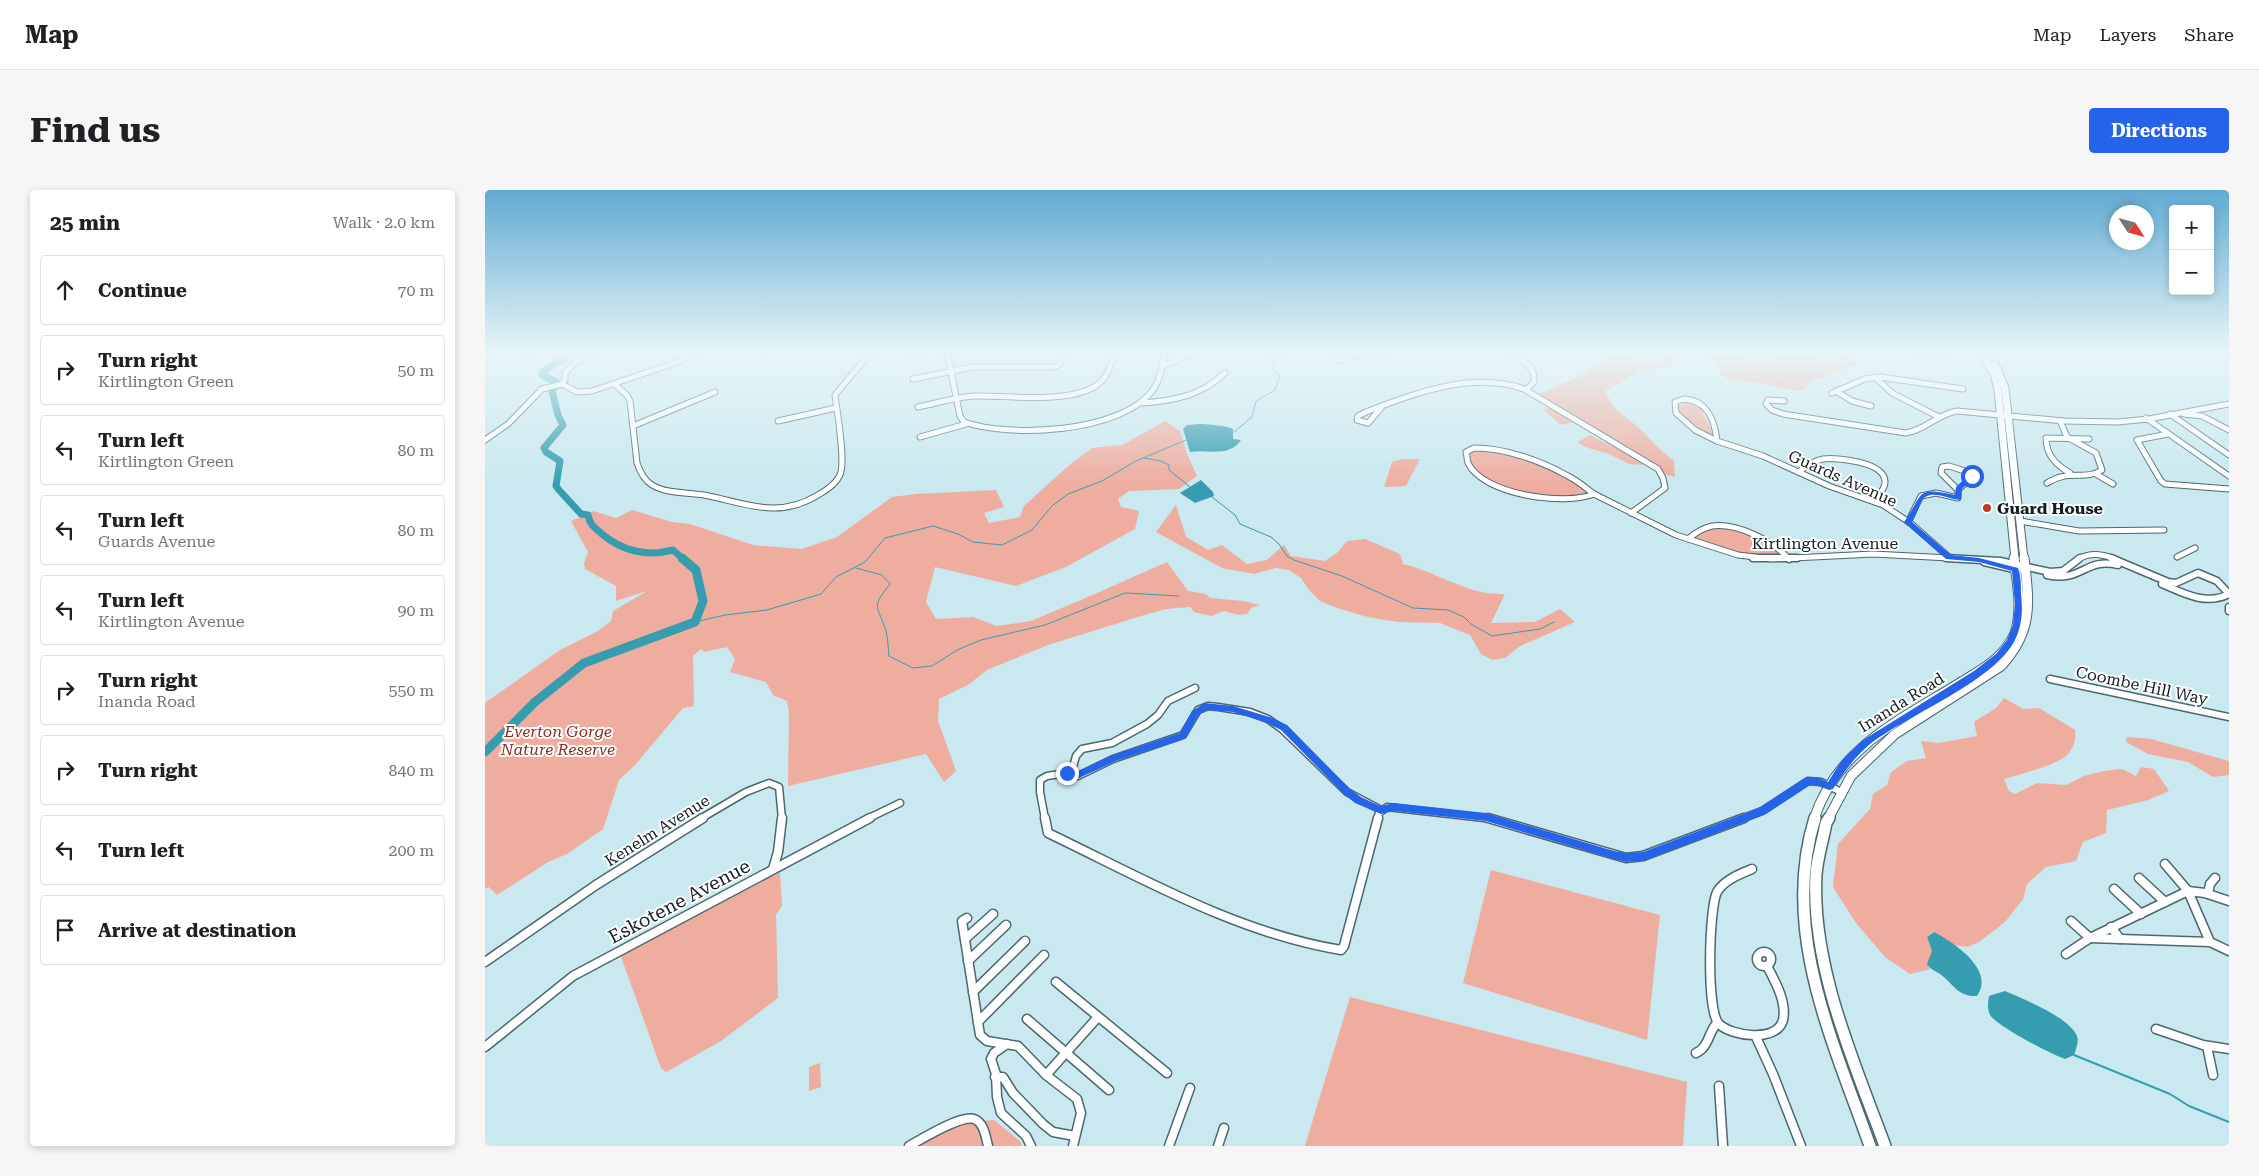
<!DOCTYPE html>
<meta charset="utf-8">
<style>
:root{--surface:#fff;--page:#f6f6f6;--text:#202124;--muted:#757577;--line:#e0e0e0;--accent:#2563eb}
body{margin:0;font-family:"Roboto Serif",serif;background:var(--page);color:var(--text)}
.controls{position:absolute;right:15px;top:15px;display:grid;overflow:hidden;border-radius:5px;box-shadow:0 2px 8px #0003}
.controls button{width:45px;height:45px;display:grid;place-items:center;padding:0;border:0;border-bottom:1px solid var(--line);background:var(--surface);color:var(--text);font:25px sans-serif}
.compass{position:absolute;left:1624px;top:15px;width:45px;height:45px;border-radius:50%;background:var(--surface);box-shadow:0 2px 8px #0003;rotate:126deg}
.stop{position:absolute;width:15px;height:15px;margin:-11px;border:4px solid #2563eb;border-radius:50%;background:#fff}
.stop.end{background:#2563eb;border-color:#fff;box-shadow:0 1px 5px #0008}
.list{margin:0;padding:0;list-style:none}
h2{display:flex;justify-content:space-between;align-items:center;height:65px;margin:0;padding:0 20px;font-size:21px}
h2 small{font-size:16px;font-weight:400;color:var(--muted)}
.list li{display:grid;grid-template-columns:32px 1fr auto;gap:15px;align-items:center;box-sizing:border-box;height:70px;margin:0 10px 10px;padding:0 10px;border:1px solid var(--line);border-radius:5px}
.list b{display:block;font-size:19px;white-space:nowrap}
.list p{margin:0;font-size:16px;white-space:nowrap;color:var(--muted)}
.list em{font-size:16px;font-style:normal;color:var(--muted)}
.icon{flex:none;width:28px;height:28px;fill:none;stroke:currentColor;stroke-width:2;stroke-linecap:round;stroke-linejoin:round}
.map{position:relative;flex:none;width:1744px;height:956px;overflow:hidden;border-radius:5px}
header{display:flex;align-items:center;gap:30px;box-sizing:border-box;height:70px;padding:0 25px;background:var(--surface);border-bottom:1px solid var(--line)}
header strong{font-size:24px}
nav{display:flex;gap:28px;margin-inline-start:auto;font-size:18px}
.intro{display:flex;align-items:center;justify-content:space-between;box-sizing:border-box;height:120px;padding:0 30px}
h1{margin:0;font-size:35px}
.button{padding:12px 22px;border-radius:5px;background:var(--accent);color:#fff;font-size:18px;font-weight:700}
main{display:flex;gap:30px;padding:0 30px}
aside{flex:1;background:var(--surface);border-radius:5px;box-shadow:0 2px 8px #0003}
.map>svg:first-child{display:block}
</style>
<header>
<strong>Map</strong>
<nav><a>Map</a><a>Layers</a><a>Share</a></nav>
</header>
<div class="intro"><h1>Find us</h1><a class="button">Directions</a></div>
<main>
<aside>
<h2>25 min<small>Walk · 2.0 km</small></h2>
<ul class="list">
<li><svg class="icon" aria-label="ahead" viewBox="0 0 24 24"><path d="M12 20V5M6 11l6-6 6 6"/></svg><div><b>Continue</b></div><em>70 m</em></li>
<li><svg class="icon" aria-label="right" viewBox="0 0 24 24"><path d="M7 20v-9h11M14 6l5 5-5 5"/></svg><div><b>Turn right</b><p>Kirtlington Green</p></div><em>50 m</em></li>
<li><svg class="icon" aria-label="left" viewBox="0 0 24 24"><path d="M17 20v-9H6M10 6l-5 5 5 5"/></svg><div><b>Turn left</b><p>Kirtlington Green</p></div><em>80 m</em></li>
<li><svg class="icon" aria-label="left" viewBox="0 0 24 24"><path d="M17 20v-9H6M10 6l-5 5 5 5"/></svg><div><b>Turn left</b><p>Guards Avenue</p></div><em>80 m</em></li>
<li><svg class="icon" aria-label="left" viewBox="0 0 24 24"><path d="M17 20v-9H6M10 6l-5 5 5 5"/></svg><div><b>Turn left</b><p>Kirtlington Avenue</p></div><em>90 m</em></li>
<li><svg class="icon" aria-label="right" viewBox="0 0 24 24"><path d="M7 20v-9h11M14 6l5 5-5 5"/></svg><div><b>Turn right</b><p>Inanda Road</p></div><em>550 m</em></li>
<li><svg class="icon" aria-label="right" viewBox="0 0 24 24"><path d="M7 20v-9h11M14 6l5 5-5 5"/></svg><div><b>Turn right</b></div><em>840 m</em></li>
<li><svg class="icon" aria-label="left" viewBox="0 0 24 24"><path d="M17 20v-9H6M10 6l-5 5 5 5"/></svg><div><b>Turn left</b></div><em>200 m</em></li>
<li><svg class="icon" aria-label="arrive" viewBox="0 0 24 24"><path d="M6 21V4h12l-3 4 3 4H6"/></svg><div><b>Arrive at destination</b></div></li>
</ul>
</aside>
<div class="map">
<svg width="1744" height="956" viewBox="0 0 1744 956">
<rect width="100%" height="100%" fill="#c9e8ef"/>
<g fill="#efada0">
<path d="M 1144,162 L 1171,162 L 1192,170 L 1187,177 L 1157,180 L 1120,201 C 1131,225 1138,223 1155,239 C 1166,250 1176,261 1189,271 L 1190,287 L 1179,284 L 1170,274 L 1094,231 L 1076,235 L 1059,220 L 1067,215 L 1051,205 L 1100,184 L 1104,178 L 1111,176 L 1112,173 L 1121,168 Z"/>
<path d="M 1259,162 L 1293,162 L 1317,165 L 1329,162 L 1354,162 L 1372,174 L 1324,193 L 1324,196 L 1316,201 L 1253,190 L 1249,192 L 1235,185 L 1234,178 L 1223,167 C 1234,166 1252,168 1261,164 Z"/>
<path d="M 1203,212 L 1215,218 L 1229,245 L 1211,242 L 1189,219 Z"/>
<path d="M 680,231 L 695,241 L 702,264 L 712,286 L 694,299 L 644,301 L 633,309 L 636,317 L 654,321 L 650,339 L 581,377 L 531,396 L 450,377 L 441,412 L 451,429 L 488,427 L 512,436 L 546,431 L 610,404 L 682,372 L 703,401 L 721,404 L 725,408 L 758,411 L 775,415 L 766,418 L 762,424 L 754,425 L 739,421 L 726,426 L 709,422 L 705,417 L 681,419 L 656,426 L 563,455 L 502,480 L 483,495 L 454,509 L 453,531 L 471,581 L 459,592 L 441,564 L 303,596 L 304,521 L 302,511 L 288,505 L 281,492 L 245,482 L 250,469 L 242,457 L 219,462 L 216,459 L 208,466 L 209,516 L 198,518 L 150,575 L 134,590 L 118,639 L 82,664 L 63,672 L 12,705 L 4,697 L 0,699 L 0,513 L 75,460 L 113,441 L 126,431 L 128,421 L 162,401 L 131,411 L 131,396 L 100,379 L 99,373 L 103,362 L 86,331 L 108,321 L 131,328 L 147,320 L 187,332 L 205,334 L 268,355 L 317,359 L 352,347 L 407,307 L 431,304 L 511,300 L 519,317 L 499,323 L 504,333 L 535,327 L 539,316 L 583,276 L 607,258 L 637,255 Z"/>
<path d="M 1105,245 C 1117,253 1129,255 1142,261 C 1148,264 1151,269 1159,271 L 1158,275 L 1144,274 L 1124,264 L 1100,257 L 1093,252 Z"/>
<path d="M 989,258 L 1044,270 L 1075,283 L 1105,304 L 1073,310 L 1015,297 L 990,280 L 984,269 L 984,262 Z"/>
<path d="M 917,269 L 935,269 L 921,296 L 899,297 L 907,272 Z"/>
<path d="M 691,315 L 701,347 L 723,360 L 737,355 L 762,374 L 782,370 L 799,355 L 806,366 L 840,371 L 853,362 L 862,351 L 880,349 L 915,364 L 918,374 C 953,382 983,406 1020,404 L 1006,433 L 1050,432 L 1075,419 L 1090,432 L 1035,456 L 1020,468 L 1007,470 L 996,464 L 985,445 L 955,433 L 913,432 L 883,427 L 855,419 L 835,411 L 824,400 L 816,388 L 804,380 L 791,378 L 769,384 L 737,378 L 671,342 Z"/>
<path d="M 1233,336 L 1287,353 L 1296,366 L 1276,369 L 1234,360 L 1206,346 Z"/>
<path d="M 1519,508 L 1538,519 L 1554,518 L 1590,540 C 1591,549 1589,558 1582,565 C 1570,576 1535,584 1519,589 L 1524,601 L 1530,604 L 1552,593 L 1581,595 L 1599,586 L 1619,581 L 1637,579 L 1651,586 L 1656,577 L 1669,579 L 1684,601 L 1663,610 L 1622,620 L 1621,643 L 1598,652 L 1591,671 L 1561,677 L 1542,694 L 1538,709 L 1520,732 L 1494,752 L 1482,757 L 1469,755 L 1448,742 L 1442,747 L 1447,761 L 1443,774 L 1445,779 L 1425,784 L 1400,767 L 1371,733 L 1348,697 L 1353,654 L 1385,619 L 1388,604 L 1402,595 L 1406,582 L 1422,571 L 1441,568 L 1436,551 L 1454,553 L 1492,546 L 1489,532 L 1511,518 Z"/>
<path d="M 1642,547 L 1666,549 L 1744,571 L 1744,585 L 1728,587 L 1703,572 L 1663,564 L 1641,552 Z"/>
<path d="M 1006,680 L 1175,725 L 1162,850 L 978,793 Z"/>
<path d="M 295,683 L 297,716 L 291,725 L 293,808 L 236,851 L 181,882 L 176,878 L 135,764 L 267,695 Z"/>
<path d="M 865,807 L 1202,892 L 1198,956 L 820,956 Z"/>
<path d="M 335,873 L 336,897 L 324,901 L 324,877 Z"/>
<path d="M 509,930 L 535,951 L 537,956 L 432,956 L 479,932 Z"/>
</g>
<g fill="#369caf">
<path d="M 714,234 C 721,234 744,236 748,239 L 748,249 L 756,250 C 744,268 722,259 705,262 L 698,239 L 702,235 Z"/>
<path d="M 716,290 L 728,302 L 729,306 L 710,313 L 695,303 Z"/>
<path d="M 1449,742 C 1468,752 1511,780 1492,806 C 1472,807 1468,793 1455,784 C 1449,780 1446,780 1442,774 L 1447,761 L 1442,747 Z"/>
<path d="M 1520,801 C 1538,809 1584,827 1592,846 C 1594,852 1591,859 1589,865 L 1580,869 C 1567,865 1512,836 1505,825 C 1502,818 1503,812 1504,806 Z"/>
</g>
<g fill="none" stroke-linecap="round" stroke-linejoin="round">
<g stroke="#369caf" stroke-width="1">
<path d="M 749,242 L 767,227 L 771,211 L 790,200 L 795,185 L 790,182 L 787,176 L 789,171 L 802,162"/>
<path d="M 659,268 L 676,271 L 684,275 L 684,280 L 705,297"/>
<path d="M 727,307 L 750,325 L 755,334 L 786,347 L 794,354 L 802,366 L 809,370 L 857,386 L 928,418 L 963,420 L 979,427 L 986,434 L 1007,446 L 1055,439 L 1069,432"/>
<path d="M 371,378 L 397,385 L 405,394 C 385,419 393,415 401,441 C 403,449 403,458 404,466 L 428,478 L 447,476 L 472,460 L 496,450 L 560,435 L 640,403 L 694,406"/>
<path d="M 210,432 L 240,425 L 282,420 L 336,404 L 351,387 L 380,372 L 400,348 L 448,336 L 473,344 L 488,352 L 517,355 L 547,340 L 567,316 L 583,304 L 617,291 L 651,271 L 701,250"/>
</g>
<path stroke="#369caf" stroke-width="2" d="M 1589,865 L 1685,904 L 1704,916 L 1744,932"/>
<g stroke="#369caf" stroke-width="7">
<path d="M 71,192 L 57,185 L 57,182 L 89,162"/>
<path d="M 70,196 L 67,201 L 73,225 L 78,235 L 59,258 L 61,262 L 75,271 L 71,296 L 74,300 L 96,324 L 103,325 C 105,335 109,337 117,344 C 137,361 162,367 188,360 L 198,369"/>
</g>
<path stroke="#369caf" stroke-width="9" d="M 0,562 L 50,512 L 99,473 L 210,432 L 218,411 L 211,380 L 197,368"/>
<defs>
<g id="street-far2">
<path d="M 38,162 L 40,165 L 48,162"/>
<path d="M 462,162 L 475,226 L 479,232 C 524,248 635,243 667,201 C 676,190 677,175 680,162"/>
<path d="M 1024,162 C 1036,169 1051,176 1049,192 L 1041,200"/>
<path d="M 1436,162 L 1457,162"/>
<path d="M 0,163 L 3,162"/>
<path d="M 426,163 L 432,162"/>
<path d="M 854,171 L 869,165 L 902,162"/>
<path d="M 678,176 L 708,162"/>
<path d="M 1390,187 L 1407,203 L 1454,227"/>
<path d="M 428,189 L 488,177 L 569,177 L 574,175 L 580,162"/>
<path d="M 76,194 L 80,190 L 80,183 L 92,171 L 112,162"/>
<path d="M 129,194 L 142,205 L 145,211 L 152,273 C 155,282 159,290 167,295 C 182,304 202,302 219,305 C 261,313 292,330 333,305 C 342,300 351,294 355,285 C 361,271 352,222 350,205 L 386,162"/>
<path d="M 1351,201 L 1367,211 L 1386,216"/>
<path d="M 1347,203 L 1380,189 L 1395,187 L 1478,199"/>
<path d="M 1199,209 C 1222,210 1230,231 1232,251 L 1210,240 L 1191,223 L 1190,212 Z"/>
<path d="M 1299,211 L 1283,210 L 1281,214 L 1287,220 L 1298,224 L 1421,243 C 1440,240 1453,224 1472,221 L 1579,231 L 1632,232 L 1664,229 L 1744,214"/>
<path d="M 655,213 C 688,211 716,206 740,183"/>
<path d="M 433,217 C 452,213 471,207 490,206 C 521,205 600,217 620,187 C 625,180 627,170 630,162"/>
<path d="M 896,218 L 883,233 L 872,230 L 873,226 L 881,222 C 929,203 988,181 1039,199 L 1173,279 L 1178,288 L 1180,298 L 1146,323"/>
<path d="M 1685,224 L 1744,265"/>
<path d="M 1699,224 L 1717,226 L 1744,240"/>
<path d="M 1661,228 L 1744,286"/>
<path d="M 293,231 L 351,218"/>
<path d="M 148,236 L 230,202"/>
<path d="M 1683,244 L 1652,250 L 1676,291 L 1680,294 L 1744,299"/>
<path d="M 435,247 L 481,234"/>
<path d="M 0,250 L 23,234 L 57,199 L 77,194 L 92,202 L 107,201 L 193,172 L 210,162"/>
<path d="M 1232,251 L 1278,266 L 1344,296 L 1398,315 L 1424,332 L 1464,367"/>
<path d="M 989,258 C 1021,258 1056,271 1083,286 C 1093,291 1101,298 1109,304 C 1080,316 998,305 983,273 C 982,270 982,265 981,262 Z"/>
<path d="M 1464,276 L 1486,283 L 1486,288 L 1473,300 L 1456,283 L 1457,277 Z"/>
<path d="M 1314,282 C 1321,276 1328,271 1338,269 C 1352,267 1399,272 1400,291 C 1401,298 1393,306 1390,312"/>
<path d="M 1585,283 C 1571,275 1561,265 1561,248 L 1604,249"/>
<path d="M 1611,284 L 1628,294"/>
<path d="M 1562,293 C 1583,279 1600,291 1617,280 L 1611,263 L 1582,247 L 1575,231"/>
<path d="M 1109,304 L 1191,345 L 1253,365 L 1287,369 L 1388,364 L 1483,369"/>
<path d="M 1535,331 L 1594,341 L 1679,340"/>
<path d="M 1423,332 L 1436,306 L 1451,303 L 1473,308 L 1473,300"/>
<path d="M 1203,349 C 1210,343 1218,338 1227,336 C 1252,333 1287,350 1304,369"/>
<path d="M 1692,367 L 1710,358"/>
<path d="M 1593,369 C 1606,362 1617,364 1630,369"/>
</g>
<g id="street-far1">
<path d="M 1268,368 L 1312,368"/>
<path d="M 1303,368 L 1304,369"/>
<path d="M 1461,368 L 1515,371 L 1565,382 L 1578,381 L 1595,368"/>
<path d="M 1626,368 L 1683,392 L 1691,393 L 1713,383 L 1732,391 L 1744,404"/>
<path d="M 1499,372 L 1533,380"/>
<path d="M 1562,385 C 1597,393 1600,367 1633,375"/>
<path d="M 1677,394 C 1698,403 1721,416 1744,404"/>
<path d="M 1744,417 L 1744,421"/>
<path d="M 1565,489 L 1744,527"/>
<path d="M 579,584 L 593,586 L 628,569 L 698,545 L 713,520 L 723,516 L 733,517 L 765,522 L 783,529 L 797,539 L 862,602 L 896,620"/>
<path d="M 215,629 L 261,602 L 284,593 L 294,597 L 297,629"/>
<path d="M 382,629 L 415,613"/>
<path d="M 560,629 L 555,602 L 555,590 L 562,586 L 582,583 L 588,577 L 591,566 L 597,559 L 627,553 L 662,534 L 673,525 L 683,511 L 710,498"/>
<path d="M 892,629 L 894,623 L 902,617 L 1008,629"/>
<path d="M 1256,629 L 1277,621 L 1323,591 L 1336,592 L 1356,602"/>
</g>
<g id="street">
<path d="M 560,628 L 563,643 C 657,688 752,743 856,760 L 859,756 L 893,628"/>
<path d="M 1003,628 L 1141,668 L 1158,666 L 1259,628"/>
<path d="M 1680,674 L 1703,701 L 1725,752"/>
<path d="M 288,679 L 293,662 L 297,628"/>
<path d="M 1267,679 C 1255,684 1239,690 1232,702 C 1224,718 1221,821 1234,834 C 1246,846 1292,853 1298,830 C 1302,812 1290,791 1282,776"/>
<path d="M 1654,688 L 1680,712"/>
<path d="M 1629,699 L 1656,724"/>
<path d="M 1723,704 L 1725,694 L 1730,688"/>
<path d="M 482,728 L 477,731 L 495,845 L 502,851 L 533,856 L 561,885 L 592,909 L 596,923 L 588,956"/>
<path d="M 1586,731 L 1605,748 L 1725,752 L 1744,761"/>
<path d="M 1626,737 L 1635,749"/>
<path d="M 480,749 L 508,724"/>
<circle cx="1279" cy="769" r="7"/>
<path d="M 1581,764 L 1605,748 L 1703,701 L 1720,703 L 1744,711"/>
<path d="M 483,771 L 521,735"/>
<path d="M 0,772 L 111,695 L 218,628"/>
<path d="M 571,792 L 682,883"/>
<path d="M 488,802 L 540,751"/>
<path d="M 542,829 L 624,900"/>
<path d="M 493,832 L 559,765"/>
<path d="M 1671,839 L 1718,855 L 1744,859"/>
<path d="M 1271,847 L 1288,884 L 1316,956"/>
<path d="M 522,854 L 509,863 L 506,869 L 511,884 L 512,907 L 516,923 L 541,946 L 546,956"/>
<path d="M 1722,856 L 1728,885"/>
<path d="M 0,857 L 88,786 L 385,628"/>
<path d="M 1211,863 C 1224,857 1223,843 1232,833"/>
<path d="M 561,885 L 613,827"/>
<path d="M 510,887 L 518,887 L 528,903 L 558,934 L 568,942 L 590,946"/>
<path d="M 1234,896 L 1238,956"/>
<path d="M 424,956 C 437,949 475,925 489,929 C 499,932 501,948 503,956"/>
<path d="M 684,956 L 705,898"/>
<path d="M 733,956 L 739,938"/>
</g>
<g id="secondary-far2">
<path d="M 1495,162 L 1509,183 L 1513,200 L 1530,369"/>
<path d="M 1510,174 L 1520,198 L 1539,369"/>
</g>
<g id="secondary-far1">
<path d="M 1329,629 C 1353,556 1418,529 1478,491 C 1498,479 1521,466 1530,443 C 1538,419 1532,392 1529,368"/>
<path d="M 1343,629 L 1366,586 L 1410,544 L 1516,476 C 1549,440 1544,412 1539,368"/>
</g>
<g id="secondary">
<path d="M 1330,628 C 1295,740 1348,851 1385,956"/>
<path d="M 1344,628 L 1341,633 C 1338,650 1332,668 1331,685 C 1326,776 1369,872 1400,956"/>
</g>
</defs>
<use href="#street-far2" stroke="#4c686e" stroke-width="7"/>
<use href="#street-far1" stroke="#4c686e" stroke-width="9"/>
<use href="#street" stroke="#4c686e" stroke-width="11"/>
<use href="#secondary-far2" stroke="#4c686e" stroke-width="9"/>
<use href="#secondary-far1" stroke="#4c686e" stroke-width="11"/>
<use href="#secondary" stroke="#4c686e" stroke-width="14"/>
<use href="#street-far2" stroke="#fff" stroke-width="5"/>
<use href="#street-far1" stroke="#fff" stroke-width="6"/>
<use href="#street" stroke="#fff" stroke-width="8"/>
<use href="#secondary-far2" stroke="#fff" stroke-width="7"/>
<use href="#secondary-far1" stroke="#fff" stroke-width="9"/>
<use href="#secondary" stroke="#fff" stroke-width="11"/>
</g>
<linearGradient id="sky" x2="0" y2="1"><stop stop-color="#61aad1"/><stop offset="0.55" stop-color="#e7f5f8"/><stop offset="1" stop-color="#e7f5f8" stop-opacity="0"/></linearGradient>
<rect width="1744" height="295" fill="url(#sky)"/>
<path fill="#2563eb" d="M 1484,285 L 1490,286 L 1477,299 L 1476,310 C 1465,310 1446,298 1437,310 C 1433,317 1432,325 1427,332 L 1466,365 L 1494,368 L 1533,378 C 1536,386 1536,396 1536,404 C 1538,421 1537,437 1529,452 C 1506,493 1422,525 1384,555 C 1369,568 1358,583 1348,599 L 1344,600 L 1331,595 L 1325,595 L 1281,624 L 1158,671 L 1141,672 L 1129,669 L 1001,631 L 909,621 L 896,624 L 870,613 L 859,604 L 796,540 L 782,533 L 748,522 L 721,520 L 713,526 L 701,548 L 631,571 L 592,589 L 580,588 L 575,584 L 582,579 L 592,582 L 625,566 L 695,543 L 707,521 L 720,513 L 748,516 L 788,528 L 802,535 L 865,599 L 876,607 L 895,616 L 909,613 L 1001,623 L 1129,661 L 1141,663 L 1158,662 L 1274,618 L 1320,588 L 1332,587 L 1343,592 L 1357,570 L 1378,550 L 1489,481 L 1511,464 L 1522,450 L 1528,435 L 1530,414 L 1527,381 L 1494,372 L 1461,369 L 1419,332 C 1439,304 1429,296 1470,305 L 1471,297 Z"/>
<circle fill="#c33723" stroke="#fff" stroke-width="2" cx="1502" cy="318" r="5"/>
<g text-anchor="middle" stroke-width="4" stroke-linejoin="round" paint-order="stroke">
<g font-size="16" fill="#121e20" stroke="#fff">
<text transform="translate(1358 288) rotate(24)" y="6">Guards Avenue</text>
<text x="1340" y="359">Kirtlington Avenue</text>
<text transform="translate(1657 495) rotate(12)" y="6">Coombe Hill Way</text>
<text transform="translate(1416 512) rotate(-32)" y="6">Inanda Road</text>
<text transform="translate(172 640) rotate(-32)" y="6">Kenelm Avenue</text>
</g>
<g font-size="16" font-weight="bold" fill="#121e20" stroke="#fff" text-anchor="start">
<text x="1512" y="324">Guard House</text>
</g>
<g font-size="16" font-style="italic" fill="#872e20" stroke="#fff">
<text x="73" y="547">Everton Gorge<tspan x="73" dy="18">Nature Reserve</tspan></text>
</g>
<g font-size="19" fill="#121e20" stroke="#fff">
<text transform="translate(194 711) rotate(-28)" y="7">Eskotene Avenue</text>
</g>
</g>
</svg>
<div class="controls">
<button>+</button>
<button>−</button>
</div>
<svg class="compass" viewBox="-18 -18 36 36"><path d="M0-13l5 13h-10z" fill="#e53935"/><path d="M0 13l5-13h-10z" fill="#757577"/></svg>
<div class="stop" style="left:1487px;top:286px"></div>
<div class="stop end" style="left:582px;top:583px"></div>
</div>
</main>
